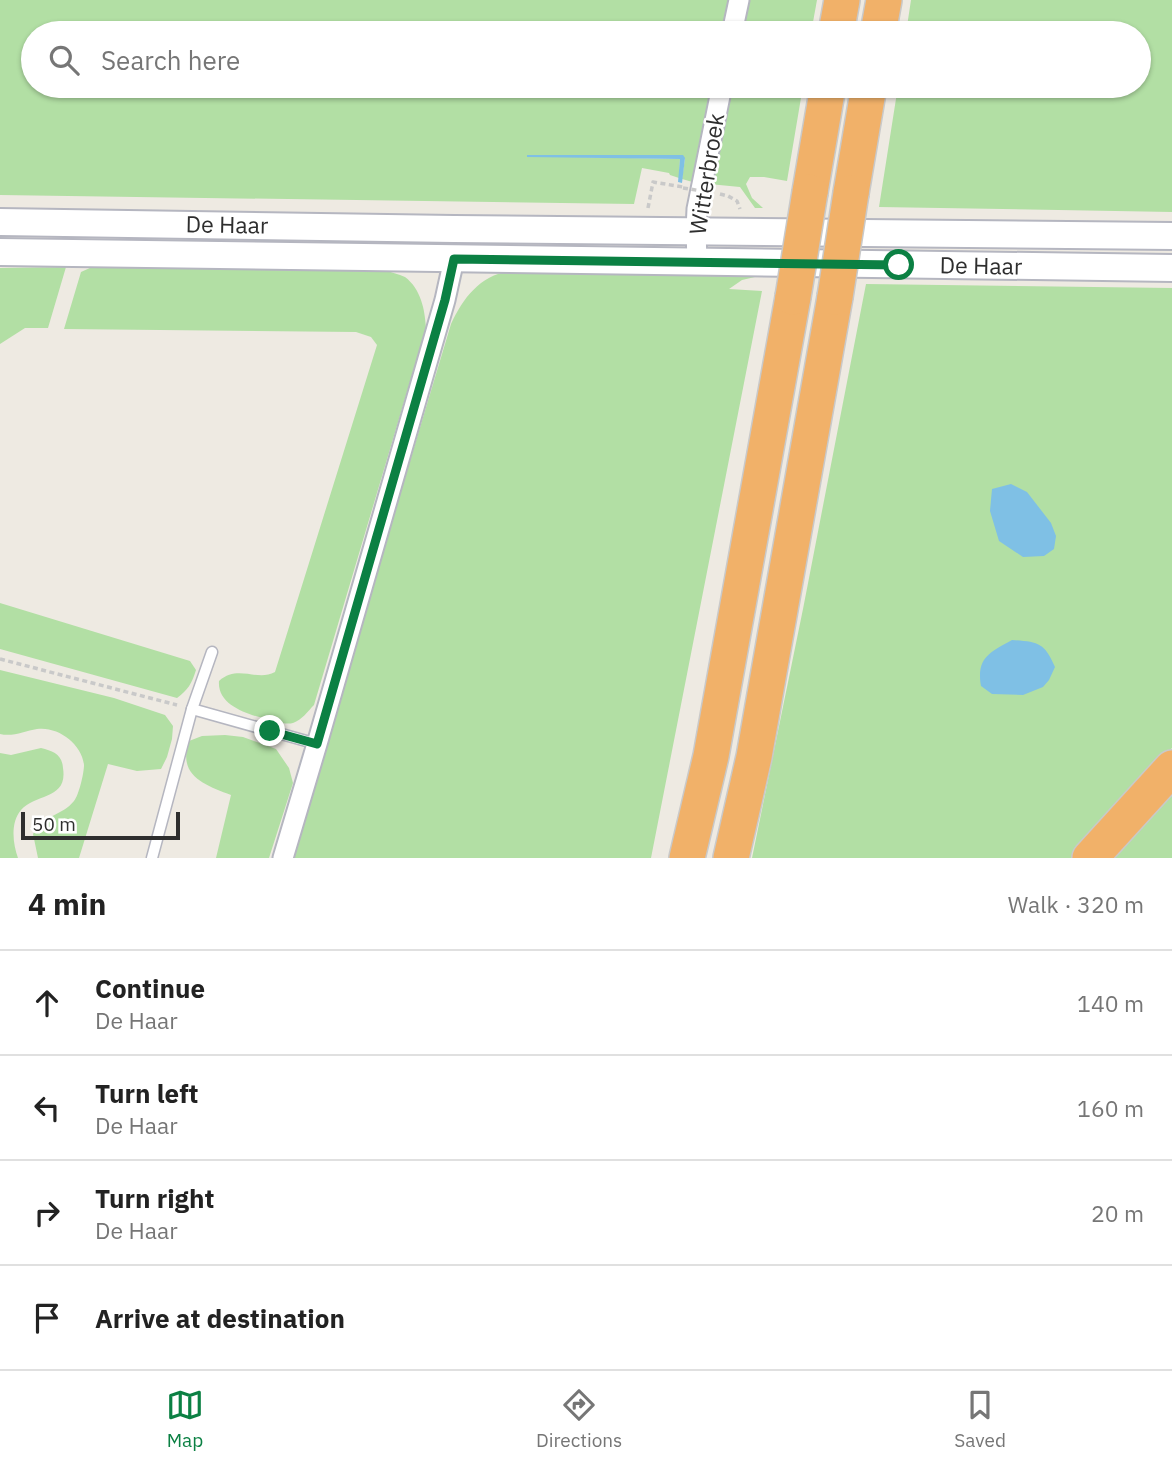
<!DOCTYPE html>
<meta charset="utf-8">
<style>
:root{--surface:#fff;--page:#f6f6f6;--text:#222;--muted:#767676;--line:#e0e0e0;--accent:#0b8043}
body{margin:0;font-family:"IBM Plex Sans",sans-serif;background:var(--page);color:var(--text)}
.scale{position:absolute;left:21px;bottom:18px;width:159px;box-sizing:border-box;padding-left:7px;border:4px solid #2e2e2e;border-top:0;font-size:19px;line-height:24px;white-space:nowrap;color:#2e2e2e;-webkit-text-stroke:5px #fff;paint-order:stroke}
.stop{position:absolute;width:21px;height:21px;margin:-16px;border:5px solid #0b8043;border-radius:50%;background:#fff}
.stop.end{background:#0b8043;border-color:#fff;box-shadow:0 2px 7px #0008}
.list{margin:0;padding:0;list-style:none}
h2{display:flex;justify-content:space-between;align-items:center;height:91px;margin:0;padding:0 28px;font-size:30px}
h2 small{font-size:23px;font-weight:400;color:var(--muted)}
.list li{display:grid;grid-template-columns:46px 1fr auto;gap:21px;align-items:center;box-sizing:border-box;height:105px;padding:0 28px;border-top:2px solid var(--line)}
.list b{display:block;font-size:26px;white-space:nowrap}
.list p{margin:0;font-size:23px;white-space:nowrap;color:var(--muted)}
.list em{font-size:23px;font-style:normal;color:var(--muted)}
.icon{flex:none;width:38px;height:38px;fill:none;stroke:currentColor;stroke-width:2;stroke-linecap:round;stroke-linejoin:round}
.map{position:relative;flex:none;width:1172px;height:858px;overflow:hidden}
.search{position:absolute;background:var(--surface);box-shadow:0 2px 5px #0004;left:21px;right:21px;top:21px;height:77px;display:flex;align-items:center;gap:18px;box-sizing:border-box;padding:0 24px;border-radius:38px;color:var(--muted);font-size:26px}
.sheet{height:511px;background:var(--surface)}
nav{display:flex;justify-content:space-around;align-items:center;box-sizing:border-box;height:98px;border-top:2px solid var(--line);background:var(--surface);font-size:19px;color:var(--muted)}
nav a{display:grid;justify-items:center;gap:4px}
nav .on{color:var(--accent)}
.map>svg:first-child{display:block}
</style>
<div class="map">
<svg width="1172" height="858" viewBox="0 0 1172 858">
<rect width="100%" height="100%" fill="#eeeae2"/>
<g fill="#b2dfa4">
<path d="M 0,0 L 732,0 L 725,33 L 33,33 L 33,86 L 715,86 L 696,183 L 682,179 L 685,158 L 528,155 L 527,156 L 680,159 L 679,178 L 670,175 L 669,173 L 642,168 L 634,204 L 0,195 Z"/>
<path d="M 745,0 L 817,0 L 811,33 L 739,33 Z"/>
<path d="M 911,0 L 1172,0 L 1172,212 L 879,207 L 898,86 L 1139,86 L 1139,33 L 906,33 Z"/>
<path d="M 728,86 L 803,86 L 787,181 L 764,177 L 750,177 L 746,184 L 752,198 L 763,208 L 755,208 L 740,187 L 709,184 Z"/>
<path d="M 66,267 L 48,328 L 25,328 L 0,344 L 0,268 Z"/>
<path d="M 92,267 L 384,270 C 390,272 399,274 405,277 C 421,289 425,310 426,328 L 314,705 C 308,711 302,720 293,723 C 285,725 274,721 266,719 C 247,714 217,705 219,681 C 238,664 257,682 275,672 L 377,345 L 371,337 L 356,332 L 64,329 L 81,272 Z"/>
<path d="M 509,271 L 754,274 L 755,277 L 742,280 L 729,289 L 762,291 L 651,858 L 291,858 L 323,757 L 324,748 L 451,324 C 463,298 480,276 509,271 Z"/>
<path d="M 866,284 L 1172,288 L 1172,748 L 1071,858 L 752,858 L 803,609 Z"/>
<path d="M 0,603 L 190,661 L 196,670 C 192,683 188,690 177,698 L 0,649 Z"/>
<path d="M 0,670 L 114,698 L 165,715 L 173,726 L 172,739 L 167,757 L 161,769 L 137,771 L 108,764 L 79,858 L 38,858 L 33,834 C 44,814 62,816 74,801 C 79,795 84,773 84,765 C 82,744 58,726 37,729 C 25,731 13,737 0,734 Z"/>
<path d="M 225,735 L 243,737 L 276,749 L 289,768 L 293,783 L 269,858 L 216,858 L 231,795 C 205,785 177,776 189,741 L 202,736 Z"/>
<path d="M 41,748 C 53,751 62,754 63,768 C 68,800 36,793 21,810 C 10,823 13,844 18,858 L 0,858 L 0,753 L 11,755 Z"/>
<path d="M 1172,786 L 1172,858 L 1107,858 Z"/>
</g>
<g fill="#7fc0e5">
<path d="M 527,155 L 683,155 L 685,158 L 682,183 L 678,182 L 680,159 L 527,157 Z"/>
<path d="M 1011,484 L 1027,492 L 1051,523 L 1056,536 L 1054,549 L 1044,556 L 1023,557 L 999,541 L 990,511 L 992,489 Z"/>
<path d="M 1012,640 C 1038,642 1044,642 1055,667 L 1049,680 L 1043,687 L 1023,695 L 992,694 L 981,686 C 976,658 990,652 1012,640 Z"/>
</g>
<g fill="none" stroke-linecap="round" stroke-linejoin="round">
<defs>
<g id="lane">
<path d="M 192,709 L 317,744"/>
<path d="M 152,858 L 192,709 L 212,652"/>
</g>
<g id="street">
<path d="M 732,33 L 739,0"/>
<path d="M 697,262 L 696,230 L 697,209 L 722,86"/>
<path d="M 283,858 L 317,744 L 445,300 L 454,259"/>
</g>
<g id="secondary">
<path d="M 0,222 L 454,229 L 1172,236"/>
<path d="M 0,252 L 1172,268"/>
</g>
<g id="highway">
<path d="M 836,33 L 842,0"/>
<path d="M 878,33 L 884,0"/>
<path d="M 810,192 L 828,86"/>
<path d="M 851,193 L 869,86"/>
<path d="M 687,858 L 711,756 L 793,297"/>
<path d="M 731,858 L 754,757 L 835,297"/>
<path d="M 1090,858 L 1172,768"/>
</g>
</defs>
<use href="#lane" stroke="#b5b6c0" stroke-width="13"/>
<use href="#street" stroke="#b5b6c0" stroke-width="23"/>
<use href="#secondary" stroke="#b5b6c0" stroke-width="30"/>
<use href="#highway" stroke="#c9c9c9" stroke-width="38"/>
<g stroke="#c9c9c9" stroke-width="3.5" stroke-dasharray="5 3.5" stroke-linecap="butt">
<path d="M 720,194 L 728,196 L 737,201 L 740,209"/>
<path d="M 648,208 L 653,182 L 683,187"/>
<path d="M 0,659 L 177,705"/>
</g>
<use href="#lane" stroke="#fff" stroke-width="10"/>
<use href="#street" stroke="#fff" stroke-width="19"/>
<use href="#secondary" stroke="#fff" stroke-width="26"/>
<use href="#highway" stroke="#f1b169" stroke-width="35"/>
<defs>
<g id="highway-bridge">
<path d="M 793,297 L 810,192"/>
<path d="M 835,297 L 851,193"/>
</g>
</defs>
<use href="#highway-bridge" stroke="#c9c9c9" stroke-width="38" stroke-linecap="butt"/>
<path stroke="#c9c9c9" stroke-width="3.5" stroke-dasharray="5 3.5" stroke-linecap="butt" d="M 683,188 L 708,192"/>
<use href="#highway-bridge" stroke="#f1b169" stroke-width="35"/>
</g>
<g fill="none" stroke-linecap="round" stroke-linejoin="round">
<path stroke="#0b8043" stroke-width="9" d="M 270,731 L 317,744 L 445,300 L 454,259 L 899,265"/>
</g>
<g text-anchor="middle" stroke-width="5" stroke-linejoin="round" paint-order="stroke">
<g font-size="23" fill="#2e2e2e" stroke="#fff">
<text transform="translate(707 174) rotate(-81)" y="8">Witterbroek</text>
<text transform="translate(227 225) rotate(1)" y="8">De Haar</text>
<text transform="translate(981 266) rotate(1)" y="8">De Haar</text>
</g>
</g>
</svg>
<div class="scale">50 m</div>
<div class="stop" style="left:899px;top:265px"></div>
<div class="stop end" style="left:270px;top:731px"></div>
<div class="search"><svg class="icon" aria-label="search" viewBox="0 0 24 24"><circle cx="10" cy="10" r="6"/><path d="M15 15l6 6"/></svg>Search here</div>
</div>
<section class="sheet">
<h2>4 min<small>Walk · 320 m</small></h2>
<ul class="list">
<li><svg class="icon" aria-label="ahead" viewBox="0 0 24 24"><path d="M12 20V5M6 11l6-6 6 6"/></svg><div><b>Continue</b><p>De Haar</p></div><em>140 m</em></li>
<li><svg class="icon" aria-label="left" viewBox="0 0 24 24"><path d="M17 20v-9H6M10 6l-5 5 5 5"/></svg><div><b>Turn left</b><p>De Haar</p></div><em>160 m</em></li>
<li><svg class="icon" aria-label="right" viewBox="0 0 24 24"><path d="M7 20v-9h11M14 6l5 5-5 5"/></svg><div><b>Turn right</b><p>De Haar</p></div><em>20 m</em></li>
<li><svg class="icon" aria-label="arrive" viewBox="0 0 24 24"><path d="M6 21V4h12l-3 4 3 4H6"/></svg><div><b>Arrive at destination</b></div></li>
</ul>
</section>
<nav>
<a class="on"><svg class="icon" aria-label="map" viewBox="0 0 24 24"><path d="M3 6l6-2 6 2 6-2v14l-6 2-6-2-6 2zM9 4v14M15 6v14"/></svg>Map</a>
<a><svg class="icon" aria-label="directions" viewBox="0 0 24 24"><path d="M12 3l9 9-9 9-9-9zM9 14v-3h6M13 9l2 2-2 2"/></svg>Directions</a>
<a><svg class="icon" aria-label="saved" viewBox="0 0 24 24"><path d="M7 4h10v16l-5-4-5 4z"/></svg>Saved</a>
</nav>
